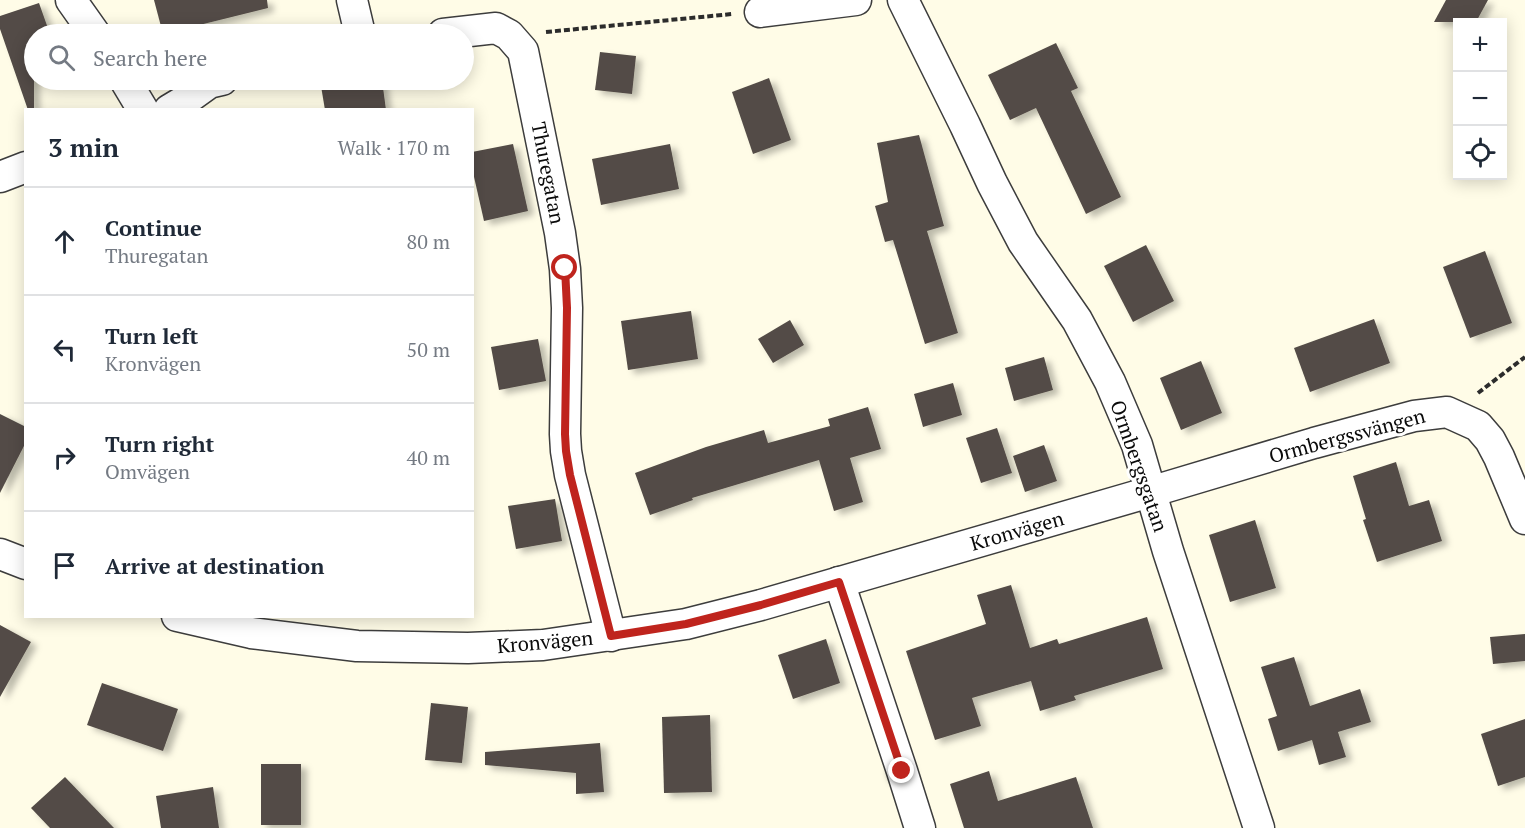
<!DOCTYPE html>
<meta charset="utf-8">
<style>
:root{--surface:#fff;--page:#f6f6f7;--text:#1f2937;--muted:#747a83;--line:#e0e1e3}
body{margin:0;font-family:"PT Serif",serif;background:var(--page);color:var(--text)}
.controls{position:absolute;right:18px;top:18px;display:grid;overflow:hidden;border-radius:0px;box-shadow:0 3px 15px #0003}
.controls button{width:54px;height:54px;display:grid;place-items:center;padding:0;border:0;border-bottom:2px solid var(--line);background:var(--surface);color:var(--text);font:30px sans-serif}
.stop{position:absolute;width:18px;height:18px;margin:-14px;border:4px solid #bf241d;border-radius:50%;background:#fff}
.stop.end{background:#bf241d;border-color:#fff;box-shadow:0 2px 6px #0008}
.list{margin:0;padding:0;list-style:none}
h2{display:flex;justify-content:space-between;align-items:center;height:78px;margin:0;padding:0 24px;font-size:26px}
h2 small{font-size:20px;font-weight:400;color:var(--muted)}
.list li{display:grid;grid-template-columns:39px 1fr auto;gap:18px;align-items:center;box-sizing:border-box;height:108px;padding:0 24px;border-top:2px solid var(--line)}
.list b{display:block;font-size:22px;white-space:nowrap}
.list p{margin:0;font-size:20px;white-space:nowrap;color:var(--muted)}
.list em{font-size:20px;font-style:normal;color:var(--muted)}
.icon{flex:none;width:33px;height:33px;fill:none;stroke:currentColor;stroke-width:2;stroke-linecap:round;stroke-linejoin:round}
.map{position:relative;flex:none;width:1525px;height:828px;overflow:hidden}
.search{position:absolute;background:var(--surface);box-shadow:0 3px 15px #0003;left:24px;top:24px;width:450px;height:66px;display:flex;align-items:center;gap:15px;box-sizing:border-box;padding:0 21px;border-radius:33px;color:var(--muted);font-size:22px}
.panel{position:absolute;background:var(--surface);box-shadow:0 3px 15px #0003;left:24px;top:108px;width:450px;height:510px;border-radius:0px}
.map>svg:first-child{display:block}
</style>
<div class="map">
<svg width="1525" height="828" viewBox="0 0 1525 828">
<defs>
<filter id="shadow"><feDropShadow dx="6" dy="4" stdDeviation="3" flood-color="#0004"/></filter>
</defs>
<rect width="100%" height="100%" fill="#fffce7"/>
<g fill="#534c46" filter="url(#shadow)">
<path d="M 154,0 L 267,0 L 268,8 L 163,34 Z"/>
<path d="M 1446,0 L 1488,0 L 1476,22 L 1434,22 Z"/>
<path d="M 39,3 L 50,34 L 34,34 L 34,110 L 28,110 L 0,29 L 0,16 Z"/>
<path d="M 1056,43 L 1078,88 L 1071,91 L 1121,197 L 1086,214 L 1036,108 L 1010,120 L 988,75 Z"/>
<path d="M 600,52 L 636,56 L 632,94 L 595,90 Z"/>
<path d="M 769,78 L 791,140 L 753,154 L 732,92 Z"/>
<path d="M 320,80 L 382,80 L 386,110 L 325,110 Z"/>
<path d="M 919,135 L 944,226 L 927,231 L 958,333 L 925,344 L 893,240 L 885,242 L 875,206 L 888,202 L 877,143 Z"/>
<path d="M 513,144 L 528,211 L 484,221 L 472,168 L 472,152 Z"/>
<path d="M 670,144 L 679,189 L 601,205 L 592,159 Z"/>
<path d="M 1146,245 L 1174,301 L 1133,322 L 1104,266 Z"/>
<path d="M 1485,251 L 1512,323 L 1470,338 L 1443,267 Z"/>
<path d="M 691,311 L 698,359 L 628,370 L 621,321 Z"/>
<path d="M 1374,319 L 1390,363 L 1310,392 L 1294,348 Z"/>
<path d="M 790,320 L 804,345 L 773,363 L 758,339 Z"/>
<path d="M 538,339 L 546,381 L 499,390 L 491,347 Z"/>
<path d="M 1044,357 L 1053,390 L 1014,401 L 1005,368 Z"/>
<path d="M 1201,361 L 1222,413 L 1181,430 L 1160,378 Z"/>
<path d="M 953,383 L 962,415 L 923,427 L 914,394 Z"/>
<path d="M 868,407 L 881,449 L 850,458 L 863,502 L 834,511 L 819,460 L 692,498 L 693,500 L 650,515 L 635,473 L 706,447 L 764,430 L 768,443 L 830,426 L 828,419 Z"/>
<path d="M 0,414 L 26,427 L 26,442 L 0,493 Z"/>
<path d="M 997,428 L 1012,473 L 981,483 L 966,438 Z"/>
<path d="M 1044,445 L 1057,481 L 1025,492 L 1013,456 Z"/>
<path d="M 1396,462 L 1409,506 L 1429,500 L 1442,541 L 1377,562 L 1363,520 L 1366,519 L 1353,476 Z"/>
<path d="M 555,499 L 562,541 L 516,549 L 508,506 Z"/>
<path d="M 1255,520 L 1276,588 L 1230,602 L 1209,535 Z"/>
<path d="M 1011,585 L 1030,648 L 1057,639 L 1059,644 L 1147,617 L 1163,669 L 1074,696 L 1076,700 L 1040,711 L 1031,681 L 972,698 L 981,726 L 935,740 L 906,651 L 986,624 L 977,595 Z"/>
<path d="M 0,625 L 31,642 L 0,697 Z"/>
<path d="M 1525,634 L 1525,661 L 1493,664 L 1490,637 Z"/>
<path d="M 826,639 L 840,683 L 793,699 L 778,655 Z"/>
<path d="M 1294,657 L 1310,706 L 1360,689 L 1371,722 L 1338,732 L 1346,757 L 1319,765 L 1312,740 L 1278,751 L 1268,719 L 1277,716 L 1261,667 Z"/>
<path d="M 102,683 L 178,709 L 163,751 L 87,725 Z"/>
<path d="M 431,703 L 468,707 L 462,763 L 425,760 Z"/>
<path d="M 710,715 L 712,792 L 664,793 L 662,717 Z"/>
<path d="M 1525,719 L 1525,777 L 1498,786 L 1481,734 Z"/>
<path d="M 600,743 L 604,792 L 576,794 L 576,773 L 485,765 L 485,752 Z"/>
<rect x="261" y="764" width="40" height="61"/>
<path d="M 989,771 L 998,801 L 1076,777 L 1093,828 L 964,828 L 950,784 Z"/>
<path d="M 65,777 L 114,828 L 50,828 L 31,808 Z"/>
<path d="M 213,787 L 219,828 L 161,828 L 156,796 Z"/>
</g>
<g fill="none" stroke-linecap="round" stroke-linejoin="round">
<defs>
<g id="minor">
<path d="M 71,0 L 95,34"/>
<path d="M 352,0 L 360,34"/>
<path d="M 903,0 L 965,125 L 992,183 L 1023,242 L 1077,320 L 1110,382 L 1137,445 L 1168,551 L 1259,828"/>
<path d="M 760,12 L 856,0"/>
<path d="M 443,34 L 496,28 L 509,35 L 523,51 L 560,233 L 565,269 L 567,308 L 565,434 L 566,451 L 570,475 L 611,636"/>
<path d="M 125,80 L 143,110"/>
<path d="M 169,110 L 184,101 L 209,83 L 222,80"/>
<path d="M 0,177 L 26,167"/>
<path d="M 0,554 L 26,564"/>
<path d="M 839,582 L 902,771 L 920,828"/>
<path d="M 177,616 L 251,633 L 357,646 L 468,648 L 543,645 L 686,624 L 761,605 L 1150,492 L 1314,443 L 1414,416 L 1447,412 L 1478,426 L 1490,440 L 1499,457 L 1525,519"/>
</g>
</defs>
<use href="#minor" stroke="#3d3d3d" stroke-width="33"/>
<g stroke="#2c2c2c" stroke-width="4" stroke-dasharray="6 3" stroke-linecap="butt">
<path d="M 546,32 L 732,14"/>
<path d="M 1478,393 L 1525,357"/>
</g>
<use href="#minor" stroke="#fff" stroke-width="30"/>
</g>
<g fill="none" stroke-linecap="round" stroke-linejoin="round">
<path stroke="#bf241d" stroke-width="8" d="M 565,268 L 567,308 L 565,434 L 566,451 L 570,475 L 611,636 L 686,624 L 761,605 L 839,582 L 902,771"/>
</g>
<g text-anchor="middle" stroke-width="6" stroke-linejoin="round" paint-order="stroke">
<g font-size="20" fill="#0a0a0a" stroke="#fff">
<text transform="translate(548 173) rotate(79)" y="7">Thuregatan</text>
<text transform="translate(1347 436) rotate(-15)" y="7">Ormbergssvängen</text>
<text transform="translate(1139 466) rotate(71)" y="7">Ormbergsgatan</text>
<text transform="translate(1017 531) rotate(-16)" y="7">Kronvägen</text>
<text transform="translate(545 642) rotate(-5)" y="7">Kronvägen</text>
</g>
</g>
</svg>
<div class="controls">
<button>+</button>
<button>−</button>
<button><svg class="icon" aria-label="locate" viewBox="0 0 24 24"><circle cx="12" cy="12" r="6"/><path d="M12 2v4M12 18v4M2 12h4M18 12h4"/></svg></button>
</div>
<div class="stop" style="left:565px;top:268px"></div>
<div class="stop end" style="left:902px;top:771px"></div>
<div class="search"><svg class="icon" aria-label="search" viewBox="0 0 24 24"><circle cx="10" cy="10" r="6"/><path d="M15 15l6 6"/></svg>Search here</div>
<section class="panel">
<h2>3 min<small>Walk · 170 m</small></h2>
<ul class="list">
<li><svg class="icon" aria-label="ahead" viewBox="0 0 24 24"><path d="M12 20V5M6 11l6-6 6 6"/></svg><div><b>Continue</b><p>Thuregatan</p></div><em>80 m</em></li>
<li><svg class="icon" aria-label="left" viewBox="0 0 24 24"><path d="M17 20v-9H6M10 6l-5 5 5 5"/></svg><div><b>Turn left</b><p>Kronvägen</p></div><em>50 m</em></li>
<li><svg class="icon" aria-label="right" viewBox="0 0 24 24"><path d="M7 20v-9h11M14 6l5 5-5 5"/></svg><div><b>Turn right</b><p>Omvägen</p></div><em>40 m</em></li>
<li><svg class="icon" aria-label="arrive" viewBox="0 0 24 24"><path d="M6 21V4h12l-3 4 3 4H6"/></svg><div><b>Arrive at destination</b></div></li>
</ul>
</section>
</div>
